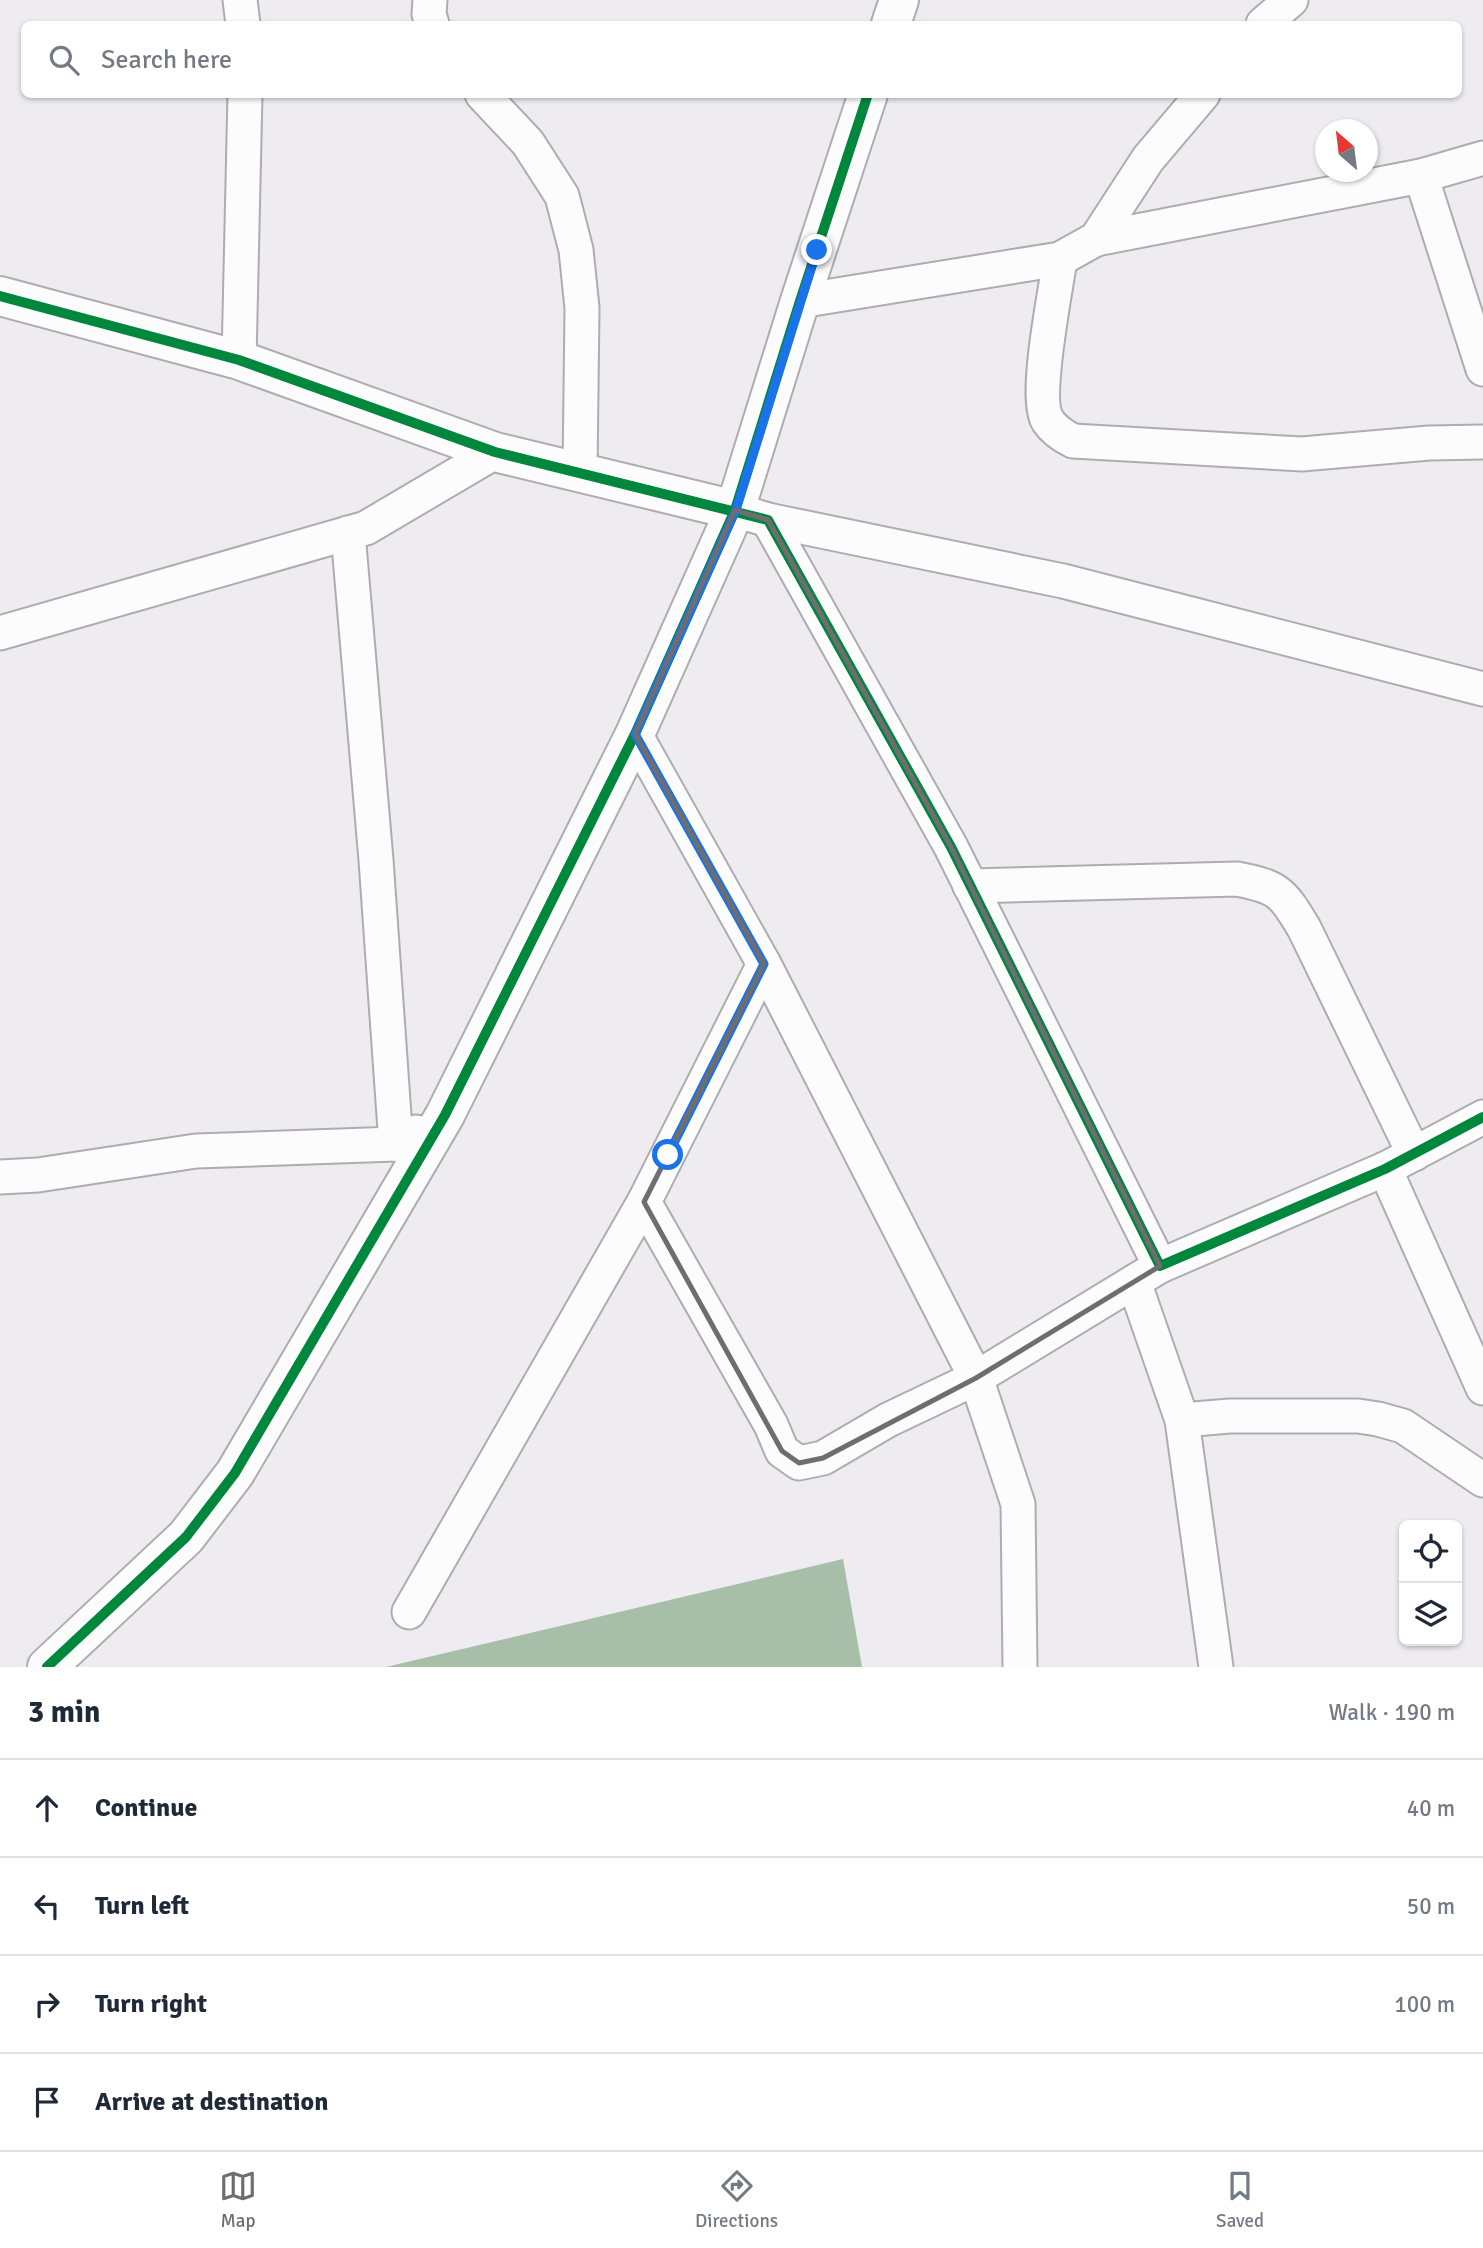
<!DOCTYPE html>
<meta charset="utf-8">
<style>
:root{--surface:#fff;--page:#f2f2f3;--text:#1f2937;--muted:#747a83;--line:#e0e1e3;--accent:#6f6d71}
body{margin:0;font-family:Signika,sans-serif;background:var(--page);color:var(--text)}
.controls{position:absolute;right:21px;bottom:21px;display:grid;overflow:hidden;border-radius:10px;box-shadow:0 2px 5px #0004}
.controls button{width:63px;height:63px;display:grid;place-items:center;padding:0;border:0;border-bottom:2px solid var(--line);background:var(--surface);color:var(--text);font:35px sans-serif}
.compass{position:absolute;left:1315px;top:119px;width:63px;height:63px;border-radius:50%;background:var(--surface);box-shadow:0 2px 5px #0004;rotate:332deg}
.stop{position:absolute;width:21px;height:21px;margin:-16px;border:5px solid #1a73e8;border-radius:50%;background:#fff}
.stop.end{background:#1a73e8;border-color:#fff;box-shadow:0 2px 7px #0008}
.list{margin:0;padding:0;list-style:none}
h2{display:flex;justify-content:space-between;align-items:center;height:91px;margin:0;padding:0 28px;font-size:30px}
h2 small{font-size:23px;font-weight:400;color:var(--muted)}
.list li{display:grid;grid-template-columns:46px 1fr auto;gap:21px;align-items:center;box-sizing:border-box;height:98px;padding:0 28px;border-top:2px solid var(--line)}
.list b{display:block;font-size:26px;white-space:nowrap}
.list em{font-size:23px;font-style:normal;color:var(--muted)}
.icon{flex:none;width:38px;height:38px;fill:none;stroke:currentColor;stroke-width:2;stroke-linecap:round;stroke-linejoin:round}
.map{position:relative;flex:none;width:1483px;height:1667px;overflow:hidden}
.search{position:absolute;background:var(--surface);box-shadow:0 2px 5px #0004;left:21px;right:21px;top:21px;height:77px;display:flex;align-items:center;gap:18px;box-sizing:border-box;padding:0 24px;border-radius:10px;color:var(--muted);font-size:26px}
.sheet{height:483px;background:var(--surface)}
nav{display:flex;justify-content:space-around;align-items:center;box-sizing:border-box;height:98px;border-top:2px solid var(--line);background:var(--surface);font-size:19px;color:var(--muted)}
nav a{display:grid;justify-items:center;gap:4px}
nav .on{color:var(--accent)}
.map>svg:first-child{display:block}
</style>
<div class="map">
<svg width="1483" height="1667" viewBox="0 0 1483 1667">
<rect width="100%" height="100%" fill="#eeecf1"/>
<path fill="#a7bea9" d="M 843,1559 L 862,1667 L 386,1667 Z"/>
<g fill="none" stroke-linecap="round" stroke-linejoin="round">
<defs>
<g id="minor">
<path d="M 240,0 L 243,24"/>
<path d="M 430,0 L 429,14 L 432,24"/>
<path d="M 1263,24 L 1291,0"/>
<path d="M 482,94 L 528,143 L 562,196 L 576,250 L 582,308 L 580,471"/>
<path d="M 1421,176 L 1483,369"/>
<path d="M 1096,239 L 1421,176 L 1483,158"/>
<path d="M 1060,259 C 1056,289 1033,399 1048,421 C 1054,430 1063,436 1073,441 L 1302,454 L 1429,443 L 1483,442"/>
<path d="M 800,301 L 1060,259 L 1096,239 L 1148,159 L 1203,94"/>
<path d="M 239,360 L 245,94"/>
<path d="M 735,510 L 768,520 L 951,847 L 1160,1266 L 1385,1169 L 1483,1117"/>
<path d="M 768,520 L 1063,581 L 1483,689"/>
<path d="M 348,533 L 376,860 L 396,1144"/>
<path d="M 0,633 L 366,528 L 495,452"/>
<path d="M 635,734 L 764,964 L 976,1378 L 1018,1504 L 1020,1667"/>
<path d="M 970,886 L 1237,879 C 1279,887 1282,892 1304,928 L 1414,1154"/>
<path d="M 1385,1169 L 1483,1388"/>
<path d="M 0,1177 L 38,1175 L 196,1151 L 396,1144 L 416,1132"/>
<path d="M 644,1202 L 771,1425 L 782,1451 L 799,1463 L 823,1458 L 888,1420 L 976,1378 L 1160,1266"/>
<path d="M 1134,1282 L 1182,1420 L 1216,1667"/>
<path d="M 1182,1420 L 1230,1416 L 1358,1416 L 1378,1419 L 1403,1426 L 1483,1480"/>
<path d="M 409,1612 L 644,1202 L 764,964"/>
</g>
<g id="tertiary">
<path d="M 891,24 L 899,0"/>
<path d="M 0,296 L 239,360 L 495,452 L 735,510"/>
<path d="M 47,1667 L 186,1537 L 235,1473 L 445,1115 L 635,734 L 735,510 L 800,301 L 868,94"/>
</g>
</defs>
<use href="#minor" stroke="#aeacb1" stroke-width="37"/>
<use href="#tertiary" stroke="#aeacb1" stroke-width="42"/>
<use href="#minor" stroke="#fcfcfd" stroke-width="33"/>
<use href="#tertiary" stroke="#fcfcfd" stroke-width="38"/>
<defs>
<g id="cycleway">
<path d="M 0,296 L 239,360 L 495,452 L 768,520 L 951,847 L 1160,1266 L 1385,1169 L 1483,1117"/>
<path d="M 47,1667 L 186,1537 L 235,1473 L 445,1115 L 635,734 L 735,510 L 800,301 L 868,94"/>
</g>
</defs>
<use href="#cycleway" stroke="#fff" stroke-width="15"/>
<use href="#cycleway" stroke="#00873e" stroke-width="10"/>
</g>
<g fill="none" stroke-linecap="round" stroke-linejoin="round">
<path stroke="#1a73e8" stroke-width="9" d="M 668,1155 L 764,964 L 635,734 L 736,510 L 817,250"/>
</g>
<path fill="none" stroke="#6f6d71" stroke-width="5" stroke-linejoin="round" d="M 735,510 L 768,520 L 951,847 L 1160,1266 L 976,1378 L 823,1458 L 799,1463 L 782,1451 L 644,1202 L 764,964 L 635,734 Z"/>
</svg>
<div class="controls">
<button><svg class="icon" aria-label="locate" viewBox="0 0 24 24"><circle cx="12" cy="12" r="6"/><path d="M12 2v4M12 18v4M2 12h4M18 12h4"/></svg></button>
<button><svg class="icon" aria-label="layers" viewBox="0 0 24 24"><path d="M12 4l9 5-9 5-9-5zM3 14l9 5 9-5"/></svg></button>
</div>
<svg class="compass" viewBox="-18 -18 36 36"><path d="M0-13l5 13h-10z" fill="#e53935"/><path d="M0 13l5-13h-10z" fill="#747a83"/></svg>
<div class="stop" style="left:668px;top:1155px"></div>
<div class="stop end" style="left:817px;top:250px"></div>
<div class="search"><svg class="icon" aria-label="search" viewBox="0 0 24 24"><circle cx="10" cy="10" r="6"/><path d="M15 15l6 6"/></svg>Search here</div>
</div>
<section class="sheet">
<h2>3 min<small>Walk · 190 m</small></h2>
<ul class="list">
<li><svg class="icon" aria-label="ahead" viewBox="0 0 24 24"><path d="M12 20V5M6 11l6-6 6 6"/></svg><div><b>Continue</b></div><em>40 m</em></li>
<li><svg class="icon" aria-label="left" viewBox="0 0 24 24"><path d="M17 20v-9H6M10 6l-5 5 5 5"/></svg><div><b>Turn left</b></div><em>50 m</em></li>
<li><svg class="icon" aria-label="right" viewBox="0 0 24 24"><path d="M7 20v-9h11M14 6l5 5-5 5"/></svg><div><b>Turn right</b></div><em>100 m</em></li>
<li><svg class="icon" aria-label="arrive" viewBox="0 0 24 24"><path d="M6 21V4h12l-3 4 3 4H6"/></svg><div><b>Arrive at destination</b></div></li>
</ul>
</section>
<nav>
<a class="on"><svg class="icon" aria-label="map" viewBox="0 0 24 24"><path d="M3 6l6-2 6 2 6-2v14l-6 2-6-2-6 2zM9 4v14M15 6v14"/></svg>Map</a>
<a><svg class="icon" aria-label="directions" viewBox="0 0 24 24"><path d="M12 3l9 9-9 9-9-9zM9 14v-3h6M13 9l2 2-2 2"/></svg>Directions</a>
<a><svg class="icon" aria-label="saved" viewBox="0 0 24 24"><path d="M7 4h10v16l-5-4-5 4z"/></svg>Saved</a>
</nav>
